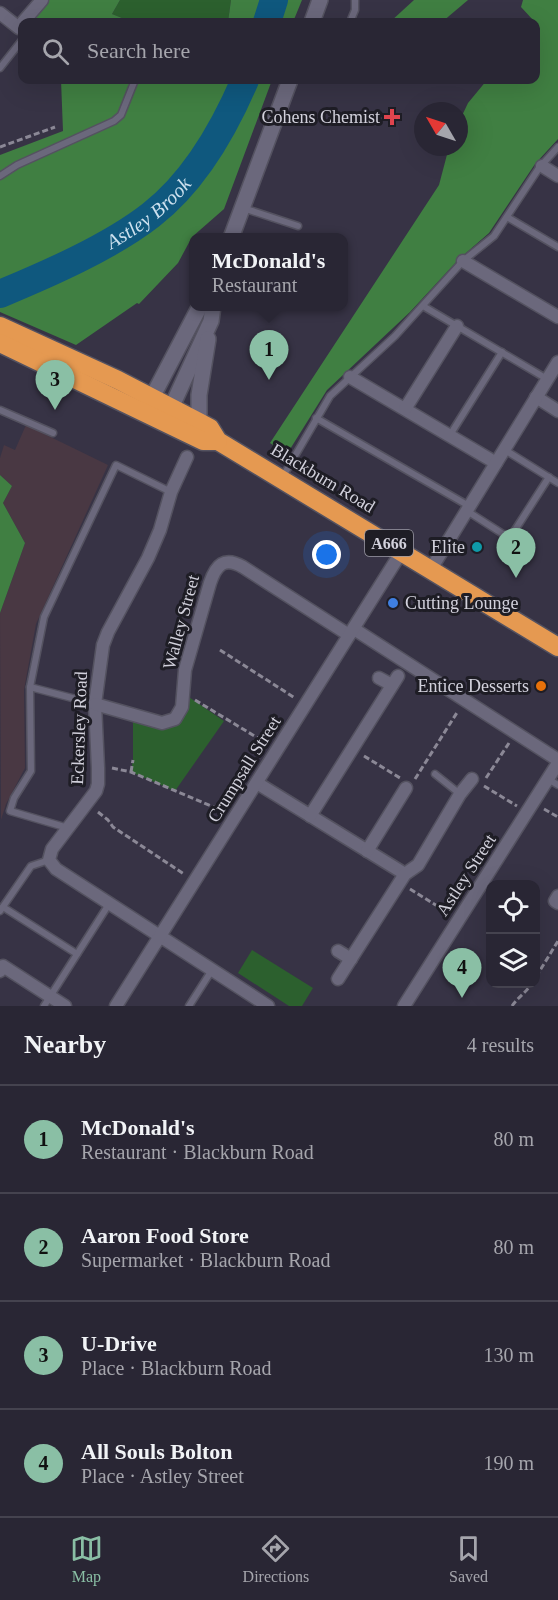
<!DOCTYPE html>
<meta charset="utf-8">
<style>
:root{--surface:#292634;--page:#353240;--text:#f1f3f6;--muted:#a5a5ac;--line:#45434f;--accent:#8abfa5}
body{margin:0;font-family:"Times New Roman",serif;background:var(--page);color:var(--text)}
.controls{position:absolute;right:18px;bottom:18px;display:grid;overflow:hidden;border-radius:12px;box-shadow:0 6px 24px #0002}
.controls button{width:54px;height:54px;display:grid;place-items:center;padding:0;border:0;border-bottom:2px solid var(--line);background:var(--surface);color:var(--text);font:30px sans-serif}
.compass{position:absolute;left:414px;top:102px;width:54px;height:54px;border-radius:50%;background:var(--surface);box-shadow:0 6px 24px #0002;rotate:309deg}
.you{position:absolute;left:327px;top:555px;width:21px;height:21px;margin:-15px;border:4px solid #fff;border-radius:50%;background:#1a73e8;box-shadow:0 0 0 9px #1a73e833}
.badge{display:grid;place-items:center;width:39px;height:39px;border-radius:50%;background:var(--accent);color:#111;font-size:20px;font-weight:700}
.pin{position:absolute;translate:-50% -50px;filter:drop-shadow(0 2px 3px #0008)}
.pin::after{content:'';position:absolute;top:32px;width:21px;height:18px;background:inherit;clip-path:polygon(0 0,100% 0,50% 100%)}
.popup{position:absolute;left:189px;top:233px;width:159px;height:78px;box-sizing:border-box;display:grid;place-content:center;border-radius:12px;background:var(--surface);filter:drop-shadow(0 2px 4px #0005);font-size:20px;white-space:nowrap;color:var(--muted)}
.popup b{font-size:22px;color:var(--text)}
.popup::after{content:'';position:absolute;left:50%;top:100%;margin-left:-12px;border:12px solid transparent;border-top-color:var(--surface)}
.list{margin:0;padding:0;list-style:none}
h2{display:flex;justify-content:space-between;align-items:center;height:78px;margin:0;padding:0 24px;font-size:26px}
h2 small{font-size:20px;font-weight:400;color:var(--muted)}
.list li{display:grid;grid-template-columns:39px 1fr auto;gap:18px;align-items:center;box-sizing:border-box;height:108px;padding:0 24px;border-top:2px solid var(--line)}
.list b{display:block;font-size:22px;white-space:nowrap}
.list p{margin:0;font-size:20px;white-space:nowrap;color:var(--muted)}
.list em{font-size:20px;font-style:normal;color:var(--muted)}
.icon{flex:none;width:33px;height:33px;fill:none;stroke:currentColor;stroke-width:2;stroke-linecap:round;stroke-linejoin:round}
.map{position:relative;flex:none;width:558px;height:1006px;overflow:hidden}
.search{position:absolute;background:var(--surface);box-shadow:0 6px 24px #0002;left:18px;right:18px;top:18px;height:66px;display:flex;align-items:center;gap:15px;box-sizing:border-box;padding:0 21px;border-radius:12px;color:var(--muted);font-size:22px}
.sheet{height:510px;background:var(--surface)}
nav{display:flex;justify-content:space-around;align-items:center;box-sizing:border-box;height:84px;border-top:2px solid var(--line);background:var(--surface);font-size:16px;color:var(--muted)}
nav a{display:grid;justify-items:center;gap:3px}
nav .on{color:var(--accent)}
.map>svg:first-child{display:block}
</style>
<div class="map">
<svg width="558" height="1006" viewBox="0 0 558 1006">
<rect width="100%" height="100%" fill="#373345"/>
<path fill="#493843" d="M 26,425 L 108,465 L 36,624 L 24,690 L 25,768 L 6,804 L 1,820 L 0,613 L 25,543 L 3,503 L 12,486 L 0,475 L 0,458 L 4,445 L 15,450 Z"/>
<g fill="#2c602e">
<path d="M 120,0 L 231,0 L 228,22 L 132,22 L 112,14 Z"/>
<path d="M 183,693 L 224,721 L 175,791 L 131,772 L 133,760 L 133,715 L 175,719 Z"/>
<path d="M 252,950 L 313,988 L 302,1006 L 289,1006 L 238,973 Z"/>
</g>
<g fill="#407f42">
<path d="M 33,0 L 120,0 L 112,14 L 132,22 L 22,22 L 16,21 Z"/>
<path d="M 231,0 L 302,0 L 293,22 L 228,22 Z"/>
<path d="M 414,0 L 468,0 L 442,22 L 390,22 Z"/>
<path d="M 523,0 L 558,0 L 558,139 L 535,164 L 489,233 L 459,259 L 410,312 L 327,390 L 287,454 L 270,443 L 439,185 L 449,147 L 459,147 L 459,122 L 468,103 L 487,80 L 536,80 L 536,22 L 531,22 L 533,20 L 521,7 Z"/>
<path d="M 61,80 L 199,80 L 207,83 L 209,80 L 272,80 L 224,209 L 192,237 L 178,263 L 139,304 L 137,303 L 76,345 L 0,312 L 0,155 L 63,131 Z"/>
<path d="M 0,475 L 12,486 L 3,503 L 25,543 L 0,613 Z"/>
</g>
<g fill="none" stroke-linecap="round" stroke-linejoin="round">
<g stroke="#0f587e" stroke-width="28">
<path d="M 267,22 L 274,0"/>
<path id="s1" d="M 0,294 C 48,274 110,247 151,215 C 195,181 224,129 245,80"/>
</g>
<defs>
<g id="lane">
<path d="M 350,22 L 355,10 L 355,0"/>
<path d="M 0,68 L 22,40"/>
<path d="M 0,176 L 17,165 L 114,121 L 121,115 L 135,80"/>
<path d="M 243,208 L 298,226"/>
<path d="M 507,217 L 558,247"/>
<path d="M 423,306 L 547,379"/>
<path d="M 0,410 L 53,433"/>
<path d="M 316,418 L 469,506"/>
<path d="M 450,435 L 502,352"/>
<path d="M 505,450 L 558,483"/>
<path d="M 282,478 L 330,396 L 395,336 L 463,261 L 494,236 L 539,168 L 558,147"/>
<path d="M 467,511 L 503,534 L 510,535 L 515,530 L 549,477"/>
<path d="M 30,687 L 95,704"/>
<path d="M 435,774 L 460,794"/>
<path d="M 548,779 L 558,785"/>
<path d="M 68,828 L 10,811 L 14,798 L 31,771 L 30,687 L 44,617 L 116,465 L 171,492"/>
<path d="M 3,907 L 77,954"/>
<path d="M 0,911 L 31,866 L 49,860"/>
<path d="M 44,1006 L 109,904"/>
<path d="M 189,1006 L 212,970"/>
</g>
<g id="street">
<path d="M 0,13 L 19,28 L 22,24"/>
<path d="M 23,22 L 42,0"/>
<path d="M 542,166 L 558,176"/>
<path d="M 463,261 L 558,317"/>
<path d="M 350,377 L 496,463"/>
<path d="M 536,397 L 558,411"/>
<path d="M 405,409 L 457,326"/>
<path d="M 187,457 L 171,492 L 160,530 L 148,558 L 108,632 L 103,645 L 95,704 L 98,768 L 98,784 L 96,791 L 52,849 L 49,860 L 56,869 L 268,1006"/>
<path d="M 431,569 L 558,362"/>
<path d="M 354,629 L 558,760"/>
<path d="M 379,678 L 392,685"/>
<path d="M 95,704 L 162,723 L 175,719 L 182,707 L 185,670 L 210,583 C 216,565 224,556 243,567 L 349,635"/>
<path d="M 257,783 L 405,874"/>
<path d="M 310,816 L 398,676"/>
<path d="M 367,851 L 406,788"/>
<path d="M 558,896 L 555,901 L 558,903"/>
<path d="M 338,951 L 351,959"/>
<path d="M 0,971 L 3,966 L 65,1006"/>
<path d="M 338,979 L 405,874 L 418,865 L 460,794 L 472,779"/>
<path d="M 116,1006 L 402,551"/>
<path d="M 404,1006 L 558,763"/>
</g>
<g id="secondary">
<path d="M 312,22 L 320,0"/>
<path d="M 231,238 L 290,80"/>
<path d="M 147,407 L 200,306"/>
<path d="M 167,417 L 211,321 L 213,306"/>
<path d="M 199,422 L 199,395 L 208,339"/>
</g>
<g id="highway">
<path d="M 0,326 L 118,380 L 199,422 L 210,428 L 218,441 L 558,647"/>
<path d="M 0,343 L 203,441 L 218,441"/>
</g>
</defs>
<use href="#lane" stroke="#545260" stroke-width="9"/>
<use href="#street" stroke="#545260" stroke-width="15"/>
<use href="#secondary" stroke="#545260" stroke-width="18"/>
<use href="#highway" stroke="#545260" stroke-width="21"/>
<g stroke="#8b8896" stroke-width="3" stroke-dasharray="6 3" stroke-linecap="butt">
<path d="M 0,147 L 55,127"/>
<path d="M 220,650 L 295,698"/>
<path d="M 195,700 L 266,743"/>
<path d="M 364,756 L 400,778"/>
<path d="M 112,768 L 131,772 L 223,811"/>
<path d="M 131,772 L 133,760"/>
<path d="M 486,778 L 509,743"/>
<path d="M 415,779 L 458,711"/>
<path d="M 484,786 L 517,806"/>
<path d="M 544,809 L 558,817"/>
<path d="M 98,812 L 108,820 L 113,827 L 184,874"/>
<path d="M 410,889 L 447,912"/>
<path d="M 536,977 L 558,941"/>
<path d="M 512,1006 C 518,997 526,993 531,984"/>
</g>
<use href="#lane" stroke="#6b687c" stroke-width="6"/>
<use href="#street" stroke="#6b687c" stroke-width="12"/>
<use href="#secondary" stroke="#6b687c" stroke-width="15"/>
<use href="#highway" stroke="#e59951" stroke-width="18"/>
</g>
<path fill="#e0444e" stroke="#1e1d25" stroke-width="2" d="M389 108h6v6h6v6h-6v6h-6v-6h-6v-6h6z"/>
<circle fill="#0f9aa8" stroke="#1e1d25" stroke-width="2" cx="477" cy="547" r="6"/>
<circle fill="#3f7fe0" stroke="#1e1d25" stroke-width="2" cx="393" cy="603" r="6"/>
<circle fill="#e8710a" stroke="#1e1d25" stroke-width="2" cx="541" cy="686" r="6"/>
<g text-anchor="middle" stroke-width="6" stroke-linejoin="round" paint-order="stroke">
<rect fill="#1e1d25" stroke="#9c9ba5" stroke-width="1.5" x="365" y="530" width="48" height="26" rx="4.5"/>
<g font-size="16" font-weight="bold" fill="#d2d1dc">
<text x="389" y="549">A666</text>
</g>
<g font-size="18" fill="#d2d1dc" stroke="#1e1d25" text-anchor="end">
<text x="380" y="123">Cohens Chemist</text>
<text x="465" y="553">Elite</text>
<text x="405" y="609" text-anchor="start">Cutting Lounge</text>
<text x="529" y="692">Entice Desserts</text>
</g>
<g font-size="18" fill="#d2d1dc" stroke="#1e1d25">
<text transform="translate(323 478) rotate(31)" y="6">Blackburn Road</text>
<text transform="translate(181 622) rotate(-75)" y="6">Walley Street</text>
<text transform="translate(79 728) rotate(-88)" y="6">Eckersley Road</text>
<text transform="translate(244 769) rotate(-58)" y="6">Crumpsall Street</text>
<text transform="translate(466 875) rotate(-57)" y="6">Astley Street</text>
</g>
<g font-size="20" font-style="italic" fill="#cde1ef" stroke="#1e1d25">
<text dy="7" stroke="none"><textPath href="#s1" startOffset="170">Astley Brook</textPath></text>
</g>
</g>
</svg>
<div class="controls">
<button><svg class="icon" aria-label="locate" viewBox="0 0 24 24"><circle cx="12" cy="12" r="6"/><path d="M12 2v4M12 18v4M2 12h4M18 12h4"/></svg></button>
<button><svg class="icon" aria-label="layers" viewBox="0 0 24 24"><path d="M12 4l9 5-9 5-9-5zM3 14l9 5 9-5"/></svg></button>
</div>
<svg class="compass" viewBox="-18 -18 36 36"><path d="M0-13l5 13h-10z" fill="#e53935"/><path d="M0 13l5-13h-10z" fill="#a5a5ac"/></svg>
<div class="you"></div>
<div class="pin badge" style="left:269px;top:380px">1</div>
<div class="popup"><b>McDonald's</b>Restaurant</div>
<div class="pin badge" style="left:516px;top:578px">2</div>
<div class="pin badge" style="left:55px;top:410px">3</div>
<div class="pin badge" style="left:462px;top:998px">4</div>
<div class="search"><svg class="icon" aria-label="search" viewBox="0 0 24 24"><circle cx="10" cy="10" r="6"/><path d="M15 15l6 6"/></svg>Search here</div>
</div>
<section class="sheet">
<h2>Nearby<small>4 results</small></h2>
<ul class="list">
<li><span class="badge">1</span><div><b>McDonald's</b><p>Restaurant · Blackburn Road</p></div><em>80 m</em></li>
<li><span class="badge">2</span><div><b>Aaron Food Store</b><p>Supermarket · Blackburn Road</p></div><em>80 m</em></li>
<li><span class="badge">3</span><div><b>U-Drive</b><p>Place · Blackburn Road</p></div><em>130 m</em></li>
<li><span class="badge">4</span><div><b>All Souls Bolton</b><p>Place · Astley Street</p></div><em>190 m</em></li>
</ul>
</section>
<nav>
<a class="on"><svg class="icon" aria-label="map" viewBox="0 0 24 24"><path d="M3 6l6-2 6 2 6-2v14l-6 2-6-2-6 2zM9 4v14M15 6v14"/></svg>Map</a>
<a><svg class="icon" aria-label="directions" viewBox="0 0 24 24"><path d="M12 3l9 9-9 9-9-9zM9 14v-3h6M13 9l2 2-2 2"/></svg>Directions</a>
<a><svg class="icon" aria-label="saved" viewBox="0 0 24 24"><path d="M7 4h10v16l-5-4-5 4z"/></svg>Saved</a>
</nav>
